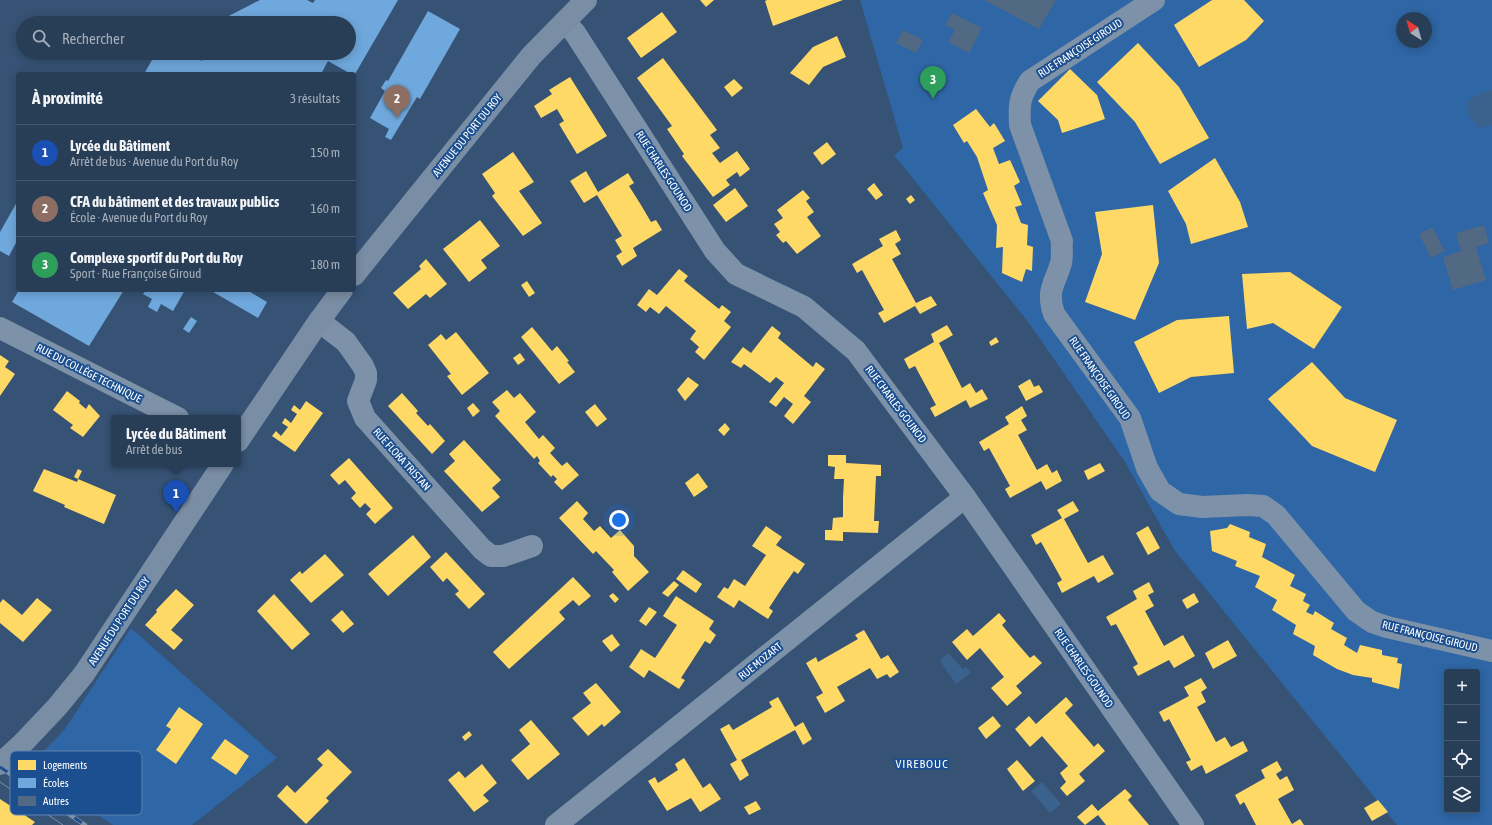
<!DOCTYPE html>
<html lang="fr">
<meta charset="utf-8">
<style>
:root{--surface:#283e57;--page:#344961;--text:#f1f3f6;--muted:#a5aeba;--line:#44576d;--accent:#ea580c}
body{margin:0;font-family:"Asap Condensed",sans-serif;background:var(--page);color:var(--text)}
.controls{position:absolute;right:12px;bottom:12px;display:grid;overflow:hidden;border-radius:4px;box-shadow:0 2px 10px #0003}
.controls button{width:36px;height:36px;display:grid;place-items:center;padding:0;border:0;border-bottom:1px solid var(--line);background:var(--surface);color:var(--text);font:20px sans-serif}
.compass{position:absolute;left:1396px;top:12px;width:36px;height:36px;border-radius:50%;background:var(--surface);box-shadow:0 2px 10px #0003;rotate:323deg}
.you{position:absolute;left:619px;top:520px;width:14px;height:14px;margin:-10px;border:3px solid #fff;border-radius:50%;background:#1a73e8;box-shadow:0 0 0 6px #1a73e833}
.badge{display:grid;place-items:center;width:26px;height:26px;border-radius:50%;background:var(--accent);color:#fff;font-size:13px;font-weight:700}
.pin{position:absolute;translate:-50% -33px;filter:drop-shadow(0 1px 2px #0008)}
.pin::after{content:'';position:absolute;top:21px;width:14px;height:12px;background:inherit;clip-path:polygon(0 0,100% 0,50% 100%)}
.popup{position:absolute;left:111px;top:415px;width:130px;height:52px;box-sizing:border-box;display:grid;place-content:center;border-radius:4px;background:var(--surface);filter:drop-shadow(0 1px 3px #0005);font-size:13px;white-space:nowrap;color:var(--muted)}
.popup b{font-size:15px;color:var(--text)}
.popup::after{content:'';position:absolute;left:50%;top:100%;margin-left:-8px;border:8px solid transparent;border-top-color:var(--surface)}
.list{margin:0;padding:0;list-style:none}
h2{display:flex;justify-content:space-between;align-items:center;height:52px;margin:0;padding:0 16px;font-size:17px}
h2 small{font-size:13px;font-weight:400;color:var(--muted)}
.list li{display:grid;grid-template-columns:26px 1fr auto;gap:12px;align-items:center;box-sizing:border-box;height:56px;padding:0 16px;border-top:1px solid var(--line)}
.list b{display:block;font-size:15px;white-space:nowrap}
.list p{margin:0;font-size:13px;white-space:nowrap;color:var(--muted)}
.list em{font-size:13px;font-style:normal;color:var(--muted)}
.icon{flex:none;width:22px;height:22px;fill:none;stroke:currentColor;stroke-width:2;stroke-linecap:round;stroke-linejoin:round}
.map{position:relative;flex:none;width:1492px;height:825px;overflow:hidden}
.search{position:absolute;background:var(--surface);box-shadow:0 2px 10px #0003;left:16px;top:16px;width:340px;height:44px;display:flex;align-items:center;gap:10px;box-sizing:border-box;padding:0 14px;border-radius:22px;color:var(--muted);font-size:15px}
.panel{position:absolute;background:var(--surface);box-shadow:0 2px 10px #0003;left:16px;top:72px;width:340px;height:220px;border-radius:4px}
.map>svg:first-child{display:block}
</style>
<div class="map">
<svg width="1492" height="825" viewBox="0 0 1492 825">
<rect width="100%" height="100%" fill="#365274"/>
<g fill="#2f66a5" fill-rule="evenodd">
<path d="M 860,0 L 1492,0 L 1492,825 L 1397,825 L 1175,551 L 1125,462 L 1029,323 L 894,155 L 903,148 ZM 1402,18 L 1426,18 L 1426,42 L 1402,42 ZM 1447,672 L 1477,672 L 1477,810 L 1447,810 Z"/>
<path d="M 131,628 L 277,758 L 192,825 L 113,825 L 27,769 L 65,729 Z"/>
</g>
<g fill="#3b618d">
<path d="M 1492,90 L 1492,125 L 1478,128 L 1469,115 L 1467,104 C 1473,95 1482,92 1492,90 Z"/>
<path d="M 948,653 L 963,669 L 966,667 L 971,673 L 956,684 L 940,661 Z"/>
<path d="M 1042,782 L 1061,804 L 1050,813 L 1031,791 Z"/>
</g>
<g fill="#ffd966">
<path d="M 700,0 L 714,0 L 706,7 Z"/>
<path d="M 767,0 L 843,0 L 773,26 L 765,1 Z"/>
<path d="M 1212,0 L 1244,0 L 1264,21 L 1246,40 L 1199,67 L 1174,25 Z"/>
<path d="M 662,12 L 677,32 L 641,58 L 627,38 Z"/>
<path d="M 837,36 L 846,57 L 823,67 L 809,85 L 790,73 L 813,47 Z"/>
<path d="M 1138,43 L 1179,87 L 1209,138 L 1160,164 L 1135,122 L 1097,82 Z"/>
<path d="M 663,58 L 717,130 L 710,135 L 720,148 L 712,153 L 720,163 L 737,151 L 750,169 L 740,177 L 737,172 L 726,180 L 730,185 L 713,197 L 682,156 L 684,154 L 667,129 L 672,126 L 637,78 Z"/>
<path d="M 1070,69 L 1097,95 L 1105,119 L 1062,133 L 1058,120 L 1038,101 Z"/>
<path d="M 570,77 L 607,136 L 577,154 L 559,124 L 564,121 L 557,109 L 541,118 L 534,106 L 552,94 L 549,90 Z"/>
<path d="M 734,79 L 743,88 L 732,97 L 724,87 Z"/>
<path d="M 976,109 L 990,127 L 994,123 L 1005,141 L 993,148 L 999,164 L 1010,160 L 1020,182 L 1014,186 L 1022,205 L 1015,207 L 1021,223 L 1028,225 L 1027,245 L 1033,247 L 1032,271 L 1026,269 L 1022,282 L 1002,273 L 1003,247 L 996,248 L 997,225 L 983,193 L 988,190 L 977,157 L 967,141 L 964,143 L 953,125 Z"/>
<path d="M 827,142 L 836,154 L 822,165 L 813,153 Z"/>
<path d="M 513,152 L 534,182 L 519,191 L 542,223 L 523,236 L 492,196 L 495,193 L 482,174 Z"/>
<path d="M 1215,158 L 1240,202 L 1248,227 L 1191,244 L 1186,224 L 1168,191 Z"/>
<path d="M 586,171 L 598,192 L 628,173 L 634,183 L 629,186 L 641,205 L 651,222 L 656,220 L 662,230 L 633,248 L 637,256 L 622,266 L 616,256 L 622,252 L 615,240 L 622,236 L 597,195 L 584,203 L 570,181 Z"/>
<path d="M 874,183 L 883,195 L 876,200 L 867,189 Z"/>
<path d="M 735,188 L 748,206 L 726,222 L 713,205 Z"/>
<path d="M 803,190 L 810,198 L 806,201 L 814,212 L 807,217 L 821,236 L 797,254 L 786,241 L 783,243 L 776,235 L 780,232 L 774,224 L 783,218 L 777,210 Z"/>
<path d="M 911,195 L 915,200 L 910,204 L 906,199 Z"/>
<path d="M 1153,205 L 1159,263 L 1135,320 L 1085,302 L 1102,254 L 1095,212 Z"/>
<path d="M 480,220 L 500,246 L 481,260 L 487,268 L 469,282 L 443,249 Z"/>
<path d="M 896,230 L 901,240 L 895,244 L 901,254 L 892,259 L 916,303 L 931,296 L 937,305 L 920,314 L 915,306 L 884,323 L 878,313 L 884,310 L 862,270 L 857,273 L 852,264 L 883,246 L 879,239 Z"/>
<path d="M 426,259 L 447,284 L 430,298 L 426,294 L 408,309 L 393,293 L 421,269 L 419,266 Z"/>
<path d="M 679,269 L 688,276 L 684,281 L 719,309 L 722,305 L 731,312 L 724,321 L 731,327 L 704,360 L 695,352 L 699,347 L 690,339 L 696,331 L 666,306 L 659,314 L 650,307 L 646,312 L 637,305 L 649,289 L 657,295 Z"/>
<path d="M 1290,272 L 1342,307 L 1314,349 L 1273,323 L 1247,329 L 1242,274 Z"/>
<path d="M 527,281 L 535,293 L 529,297 L 521,285 Z"/>
<path d="M 1229,316 L 1234,373 L 1191,377 L 1159,393 L 1134,342 L 1177,320 Z"/>
<path d="M 947,325 L 953,335 L 939,343 L 962,388 L 970,383 L 976,393 L 982,389 L 988,399 L 970,408 L 966,400 L 935,417 L 930,408 L 936,405 L 915,366 L 909,369 L 904,359 L 934,342 L 931,334 Z"/>
<path d="M 772,326 L 781,333 L 778,338 L 813,367 L 816,362 L 825,369 L 804,396 L 811,402 L 793,424 L 784,416 L 793,404 L 784,397 L 776,407 L 769,402 L 784,383 L 776,377 L 770,383 L 744,364 L 741,368 L 731,362 L 743,347 L 751,353 Z"/>
<path d="M 532,327 L 552,351 L 557,346 L 569,361 L 567,362 L 575,372 L 559,384 L 521,337 Z"/>
<path d="M 456,332 L 489,373 L 462,395 L 447,376 L 451,374 L 428,345 L 441,334 L 446,340 Z"/>
<path d="M 996,337 L 999,342 L 991,346 L 989,342 Z"/>
<path d="M 520,353 L 525,360 L 518,365 L 513,358 Z"/>
<path d="M 0,355 L 9,361 L 5,367 L 15,374 L 0,396 Z"/>
<path d="M 1312,362 L 1345,398 L 1397,420 L 1375,472 L 1312,446 L 1268,399 Z"/>
<path d="M 688,377 L 699,385 L 685,401 L 677,390 Z"/>
<path d="M 1030,379 L 1034,387 L 1039,385 L 1043,392 L 1026,401 L 1018,386 Z"/>
<path d="M 507,390 L 514,398 L 520,393 L 536,412 L 525,422 L 539,439 L 543,435 L 555,448 L 550,453 L 562,466 L 567,462 L 579,475 L 562,490 L 554,482 L 557,479 L 553,475 L 551,477 L 538,463 L 540,461 L 537,456 L 534,459 L 495,416 L 500,411 L 492,402 Z"/>
<path d="M 67,391 L 80,401 L 79,403 L 86,409 L 89,404 L 100,416 L 83,437 L 70,428 L 73,425 L 53,410 Z"/>
<path d="M 402,393 L 418,411 L 416,413 L 428,426 L 430,424 L 445,441 L 432,454 L 388,406 Z"/>
<path d="M 306,401 L 323,413 L 295,452 L 272,436 L 276,431 L 281,436 L 288,427 L 282,423 L 285,418 L 291,423 L 297,414 L 291,410 L 294,405 L 300,410 Z"/>
<path d="M 473,403 L 480,411 L 473,417 L 467,408 Z"/>
<path d="M 595,404 L 607,419 L 597,427 L 585,412 Z"/>
<path d="M 1022,406 L 1027,416 L 1021,420 L 1027,430 L 1018,435 L 1037,470 L 1047,464 L 1052,473 L 1057,470 L 1062,481 L 1046,490 L 1041,481 L 1010,498 L 1005,489 L 1010,486 L 989,448 L 984,451 L 979,442 L 1009,424 L 1005,417 Z"/>
<path d="M 725,423 L 730,429 L 724,436 L 718,430 Z"/>
<path d="M 464,440 L 501,480 L 492,488 L 500,497 L 482,512 L 444,471 L 455,461 L 449,454 Z"/>
<path d="M 828,455 L 846,455 L 846,463 L 881,465 L 881,476 L 876,476 L 874,521 L 879,521 L 878,533 L 843,532 L 843,541 L 825,540 L 825,530 L 832,530 L 833,518 L 843,517 L 843,498 L 844,479 L 834,479 L 835,467 L 828,466 Z"/>
<path d="M 349,458 L 393,508 L 375,524 L 366,514 L 371,509 L 365,503 L 360,508 L 351,498 L 356,493 L 345,480 L 339,485 L 330,475 Z"/>
<path d="M 1100,463 L 1105,471 L 1088,480 L 1084,471 Z"/>
<path d="M 44,469 L 77,482 L 78,479 L 116,495 L 104,524 L 64,507 L 65,505 L 33,491 Z"/>
<path d="M 78,469 L 82,471 L 78,479 L 74,477 Z"/>
<path d="M 698,473 L 708,487 L 694,497 L 685,483 Z"/>
<path d="M 577,501 L 588,513 L 583,519 L 594,531 L 600,526 L 611,538 L 620,530 L 634,546 L 634,556 L 649,572 L 628,591 L 612,572 L 614,570 L 596,551 L 593,554 L 559,518 Z"/>
<path d="M 1073,501 L 1079,511 L 1064,519 L 1088,563 L 1103,555 L 1114,574 L 1098,583 L 1094,576 L 1062,593 L 1057,583 L 1062,580 L 1041,542 L 1036,545 L 1031,535 L 1062,518 L 1057,510 Z"/>
<path d="M 1230,524 L 1250,532 L 1249,537 L 1266,544 L 1262,557 L 1295,575 L 1290,586 L 1306,594 L 1303,601 L 1310,605 L 1306,612 L 1313,615 L 1315,611 L 1334,623 L 1331,629 L 1347,638 L 1344,645 L 1357,653 L 1360,645 L 1382,650 L 1382,655 L 1398,658 L 1397,663 L 1402,664 L 1399,689 L 1372,682 L 1372,678 L 1353,675 L 1337,669 L 1313,655 L 1315,646 L 1293,634 L 1296,625 L 1272,610 L 1277,600 L 1255,587 L 1260,576 L 1235,566 L 1237,561 L 1212,551 L 1210,531 L 1227,528 Z"/>
<path d="M 766,526 L 782,537 L 776,545 L 805,564 L 798,574 L 794,571 L 782,588 L 769,608 L 773,611 L 768,619 L 739,600 L 734,608 L 717,597 L 724,587 L 728,589 L 734,579 L 745,586 L 755,571 L 766,555 L 752,546 Z"/>
<path d="M 1148,526 L 1160,548 L 1148,555 L 1136,533 Z"/>
<path d="M 413,535 L 431,557 L 388,596 L 368,574 Z"/>
<path d="M 446,552 L 485,594 L 469,609 L 455,594 L 459,591 L 447,578 L 443,582 L 430,567 Z"/>
<path d="M 325,554 L 344,575 L 311,603 L 290,580 L 300,571 L 302,574 Z"/>
<path d="M 683,570 L 702,584 L 696,593 L 676,579 Z"/>
<path d="M 573,577 L 591,596 L 579,606 L 573,600 L 559,612 L 565,619 L 509,669 L 493,652 Z"/>
<path d="M 674,581 L 679,585 L 668,597 L 662,593 Z"/>
<path d="M 1149,582 L 1154,592 L 1148,595 L 1154,606 L 1145,611 L 1164,646 L 1183,635 L 1195,656 L 1174,668 L 1169,660 L 1138,676 L 1133,667 L 1138,664 L 1116,624 L 1111,626 L 1106,617 L 1137,599 L 1133,591 Z"/>
<path d="M 176,589 L 194,605 L 171,630 L 183,640 L 174,650 L 145,625 L 157,612 L 156,610 Z"/>
<path d="M 613,593 L 619,599 L 615,603 L 609,596 Z"/>
<path d="M 1194,593 L 1199,602 L 1187,609 L 1182,600 Z"/>
<path d="M 274,594 L 310,634 L 292,650 L 257,611 Z"/>
<path d="M 676,596 L 714,621 L 709,629 L 716,635 L 710,644 L 705,641 L 681,678 L 685,680 L 679,689 L 649,670 L 644,678 L 629,667 L 641,649 L 655,658 L 677,625 L 663,616 Z"/>
<path d="M 37,598 L 52,610 L 23,642 L 0,623 L 0,603 L 3,599 L 22,615 Z"/>
<path d="M 649,607 L 657,612 L 646,626 L 639,621 Z"/>
<path d="M 342,610 L 354,624 L 343,633 L 331,620 Z"/>
<path d="M 999,613 L 1006,621 L 1002,625 L 1016,642 L 1030,658 L 1034,655 L 1042,663 L 1016,686 L 1022,693 L 1007,706 L 991,688 L 1004,677 L 980,648 L 967,660 L 952,642 L 967,629 L 973,636 Z"/>
<path d="M 864,630 L 881,659 L 888,655 L 899,672 L 890,678 L 887,674 L 877,679 L 870,668 L 837,687 L 845,701 L 825,713 L 816,697 L 823,693 L 806,663 L 816,657 L 818,662 L 858,639 L 855,635 Z"/>
<path d="M 612,634 L 620,645 L 611,652 L 602,641 Z"/>
<path d="M 1228,640 L 1237,656 L 1213,669 L 1205,653 Z"/>
<path d="M 1201,678 L 1207,688 L 1201,692 L 1206,702 L 1197,707 L 1216,742 L 1225,737 L 1231,747 L 1243,741 L 1248,751 L 1206,774 L 1202,765 L 1191,771 L 1186,762 L 1191,760 L 1169,719 L 1164,722 L 1159,712 L 1189,696 L 1184,687 Z"/>
<path d="M 596,683 L 621,712 L 604,727 L 602,724 L 588,736 L 572,718 L 591,703 L 583,693 Z"/>
<path d="M 778,697 L 795,727 L 803,722 L 812,739 L 803,745 L 795,730 L 741,760 L 749,775 L 740,781 L 730,764 L 737,760 L 720,729 L 729,724 L 733,730 L 772,707 L 769,702 Z"/>
<path d="M 1066,697 L 1073,705 L 1065,713 L 1094,747 L 1098,743 L 1105,751 L 1079,774 L 1085,781 L 1067,796 L 1060,788 L 1066,782 L 1060,773 L 1068,766 L 1042,736 L 1030,747 L 1015,729 L 1029,716 L 1036,724 Z"/>
<path d="M 179,707 L 203,724 L 176,764 L 156,750 L 171,729 L 166,726 Z"/>
<path d="M 993,716 L 1001,726 L 986,739 L 978,728 Z"/>
<path d="M 531,720 L 560,754 L 528,780 L 511,760 L 530,744 L 519,730 Z"/>
<path d="M 469,731 L 472,735 L 465,741 L 462,737 Z"/>
<path d="M 225,739 L 249,756 L 236,775 L 211,758 Z"/>
<path d="M 328,749 L 352,772 L 326,798 L 329,801 L 306,824 L 277,796 L 287,785 L 295,793 L 323,765 L 317,759 Z"/>
<path d="M 684,758 L 703,788 L 710,783 L 721,799 L 700,812 L 691,798 L 667,811 L 648,781 L 655,777 L 658,783 L 678,770 L 675,764 Z"/>
<path d="M 1017,760 L 1035,781 L 1023,791 L 1007,769 Z"/>
<path d="M 1277,761 L 1282,770 L 1276,774 L 1280,780 L 1287,776 L 1294,790 L 1278,799 L 1292,824 L 1300,819 L 1304,825 L 1256,825 L 1244,802 L 1240,805 L 1235,795 L 1265,778 L 1261,770 Z"/>
<path d="M 482,764 L 497,783 L 483,795 L 489,801 L 474,812 L 448,780 L 459,771 L 465,778 Z"/>
<path d="M 1125,789 L 1132,796 L 1128,800 L 1149,825 L 1106,825 L 1098,815 L 1085,825 L 1077,817 L 1092,804 L 1098,811 Z"/>
<path d="M 0,799 L 35,822 L 32,825 L 0,825 Z"/>
<path d="M 1378,800 L 1388,812 L 1372,821 L 1364,808 Z"/>
<path d="M 756,801 L 761,809 L 749,815 L 744,807 Z"/>
</g>
<g fill="#6fa8dc">
<path d="M 260,0 L 307,0 L 313,3 L 315,0 L 398,0 L 355,74 L 351,74 L 328,61 L 321,74 L 144,74 L 156,53 L 188,53 L 202,61 L 206,53 L 349,53 L 349,23 L 215,23 Z"/>
<path d="M 428,11 L 460,29 L 420,99 L 417,97 L 391,140 L 385,137 L 389,129 L 370,118 L 385,91 L 381,88 L 386,80 L 388,81 Z"/>
<path d="M 17,202 L 18,203 L 18,239 L 9,256 L 0,251 L 0,232 Z"/>
<path d="M 19,290 L 124,290 L 89,346 L 12,302 Z"/>
<path d="M 146,290 L 185,290 L 173,311 L 161,304 L 157,312 L 148,307 L 152,299 L 143,294 Z"/>
<path d="M 214,290 L 247,290 L 267,302 L 258,318 L 213,292 Z"/>
<path d="M 191,317 L 197,321 L 189,333 L 183,329 Z"/>
</g>
<g fill="#526984">
<path d="M 984,0 L 1056,0 L 1039,29 Z"/>
<path d="M 952,13 L 982,28 L 969,53 L 948,42 L 955,30 L 945,25 Z"/>
<path d="M 903,30 L 923,40 L 916,53 L 896,43 Z"/>
<path d="M 1484,225 L 1489,243 L 1476,247 L 1486,280 L 1453,290 L 1443,257 L 1461,251 L 1456,233 Z"/>
<path d="M 1432,227 L 1445,251 L 1431,258 L 1419,234 Z"/>
</g>
<g fill="none" stroke-linecap="round" stroke-linejoin="round">
<g stroke="#7d92a8" stroke-width="22">
<path d="M 1154,0 L 1030,81 C 1019,98 1019,105 1020,125 L 1062,241 C 1061,248 1063,256 1061,263 C 1055,284 1046,290 1054,314 L 1130,418 L 1147,468 L 1160,491 L 1179,504 L 1202,507 L 1247,505 L 1263,506 L 1276,515 L 1356,611 L 1372,622 L 1387,627 L 1492,651"/>
<path d="M 565,22 L 575,33 L 715,251 L 736,274 L 804,307 L 856,351 L 965,497 L 1193,825"/>
<path d="M 319,321 L 346,342 L 363,366 L 366,373 L 366,380 L 358,401 L 365,418 L 482,549 L 491,556 L 503,556 L 532,546"/>
<path d="M 0,328 L 178,418"/>
<path d="M 556,825 L 965,497"/>
</g>
<g stroke="#798da4" stroke-width="22">
<path d="M 354,275 L 531,56 L 586,0"/>
<path d="M 238,441 L 319,321 L 342,290"/>
<path d="M 0,764 L 21,745 L 57,707 L 84,674 L 223,464"/>
</g>
<path stroke="#7e92a7" stroke-width="1" d="M 0,782 L 63,825"/>
<defs>
<path id="rail" d="M 0,767 L 85,825"/>
</defs>
<use href="#rail" stroke="#7e92a7" stroke-width="4.5"/>
<use href="#rail" stroke="#1b4f8f" stroke-width="3" stroke-dasharray="9" stroke-linecap="butt"/>
</g>
<g text-anchor="middle" stroke-width="4" stroke-linejoin="round" paint-order="stroke">
<g font-size="11" fill="#fff" stroke="#1b4f8f">
<text transform="translate(1080 48) rotate(-33)" y="4">RUE FRANÇOISE GIROUD</text>
<text transform="translate(467 135) rotate(-51)" y="4">AVENUE DU PORT DU ROY</text>
<text transform="translate(664 171) rotate(57)" y="4">RUE CHARLES GOUNOD</text>
<text transform="translate(89 373) rotate(27)" y="4">RUE DU COLLÈGE TECHNIQUE</text>
<text transform="translate(1100 378) rotate(55)" y="4">RUE FRANÇOISE GIROUD</text>
<text transform="translate(896 404) rotate(53)" y="4">RUE CHARLES GOUNOD</text>
<text transform="translate(402 459) rotate(48)" y="4">RUE FLORA TRISTAN</text>
<text transform="translate(119 621) rotate(-57)" y="4">AVENUE DU PORT DU ROY</text>
<text transform="translate(1430 636) rotate(14)" y="4">RUE FRANÇOISE GIROUD</text>
<text transform="translate(760 661) rotate(-39)" y="4">RUE MOZART</text>
<text transform="translate(1084 668) rotate(55)" y="4">RUE CHARLES GOUNOD</text>
</g>
<g font-size="12" letter-spacing="1" fill="#fff" stroke="#1b4f8f">
<text x="922" y="768">VIREBOUC</text>
</g>
</g>
<rect x="10" y="751" width="132" height="64" rx="6" fill="#1b4f8f" stroke="#5f84b1" stroke-width="1"/>
<rect x="18" y="760" width="18" height="10" fill="#ffd966"/>
<rect x="18" y="778" width="18" height="10" fill="#6fa8dc"/>
<rect x="18" y="796" width="18" height="10" fill="#526984"/>
<g font-size="11" fill="#fff">
<text x="43" y="769">Logements</text>
<text x="43" y="787">Écoles</text>
<text x="43" y="805">Autres</text>
</g>
</svg>
<div class="controls">
<button>+</button>
<button>−</button>
<button><svg class="icon" aria-label="locate" viewBox="0 0 24 24"><circle cx="12" cy="12" r="6"/><path d="M12 2v4M12 18v4M2 12h4M18 12h4"/></svg></button>
<button><svg class="icon" aria-label="layers" viewBox="0 0 24 24"><path d="M12 4l9 5-9 5-9-5zM3 14l9 5 9-5"/></svg></button>
</div>
<svg class="compass" viewBox="-18 -18 36 36"><path d="M0-13l5 13h-10z" fill="#e53935"/><path d="M0 13l5-13h-10z" fill="#a5aeba"/></svg>
<div class="you"></div>
<div class="pin badge" style="left:176px;top:513px;background:#1a4fb4">1</div>
<div class="popup"><b>Lycée du Bâtiment</b>Arrêt de bus</div>
<div class="pin badge" style="left:397px;top:118px;background:#8d6e63">2</div>
<div class="pin badge" style="left:933px;top:99px;background:#2e9e5b">3</div>
<div class="search"><svg class="icon" aria-label="search" viewBox="0 0 24 24"><circle cx="10" cy="10" r="6"/><path d="M15 15l6 6"/></svg>Rechercher</div>
<section class="panel">
<h2>À proximité<small>3 résultats</small></h2>
<ul class="list">
<li><span class="badge" style="background:#1a4fb4">1</span><div><b>Lycée du Bâtiment</b><p>Arrêt de bus · Avenue du Port du Roy</p></div><em>150 m</em></li>
<li><span class="badge" style="background:#8d6e63">2</span><div><b>CFA du bâtiment et des travaux publics</b><p>École · Avenue du Port du Roy</p></div><em>160 m</em></li>
<li><span class="badge" style="background:#2e9e5b">3</span><div><b>Complexe sportif du Port du Roy</b><p>Sport · Rue Françoise Giroud</p></div><em>180 m</em></li>
</ul>
</section>
</div>
